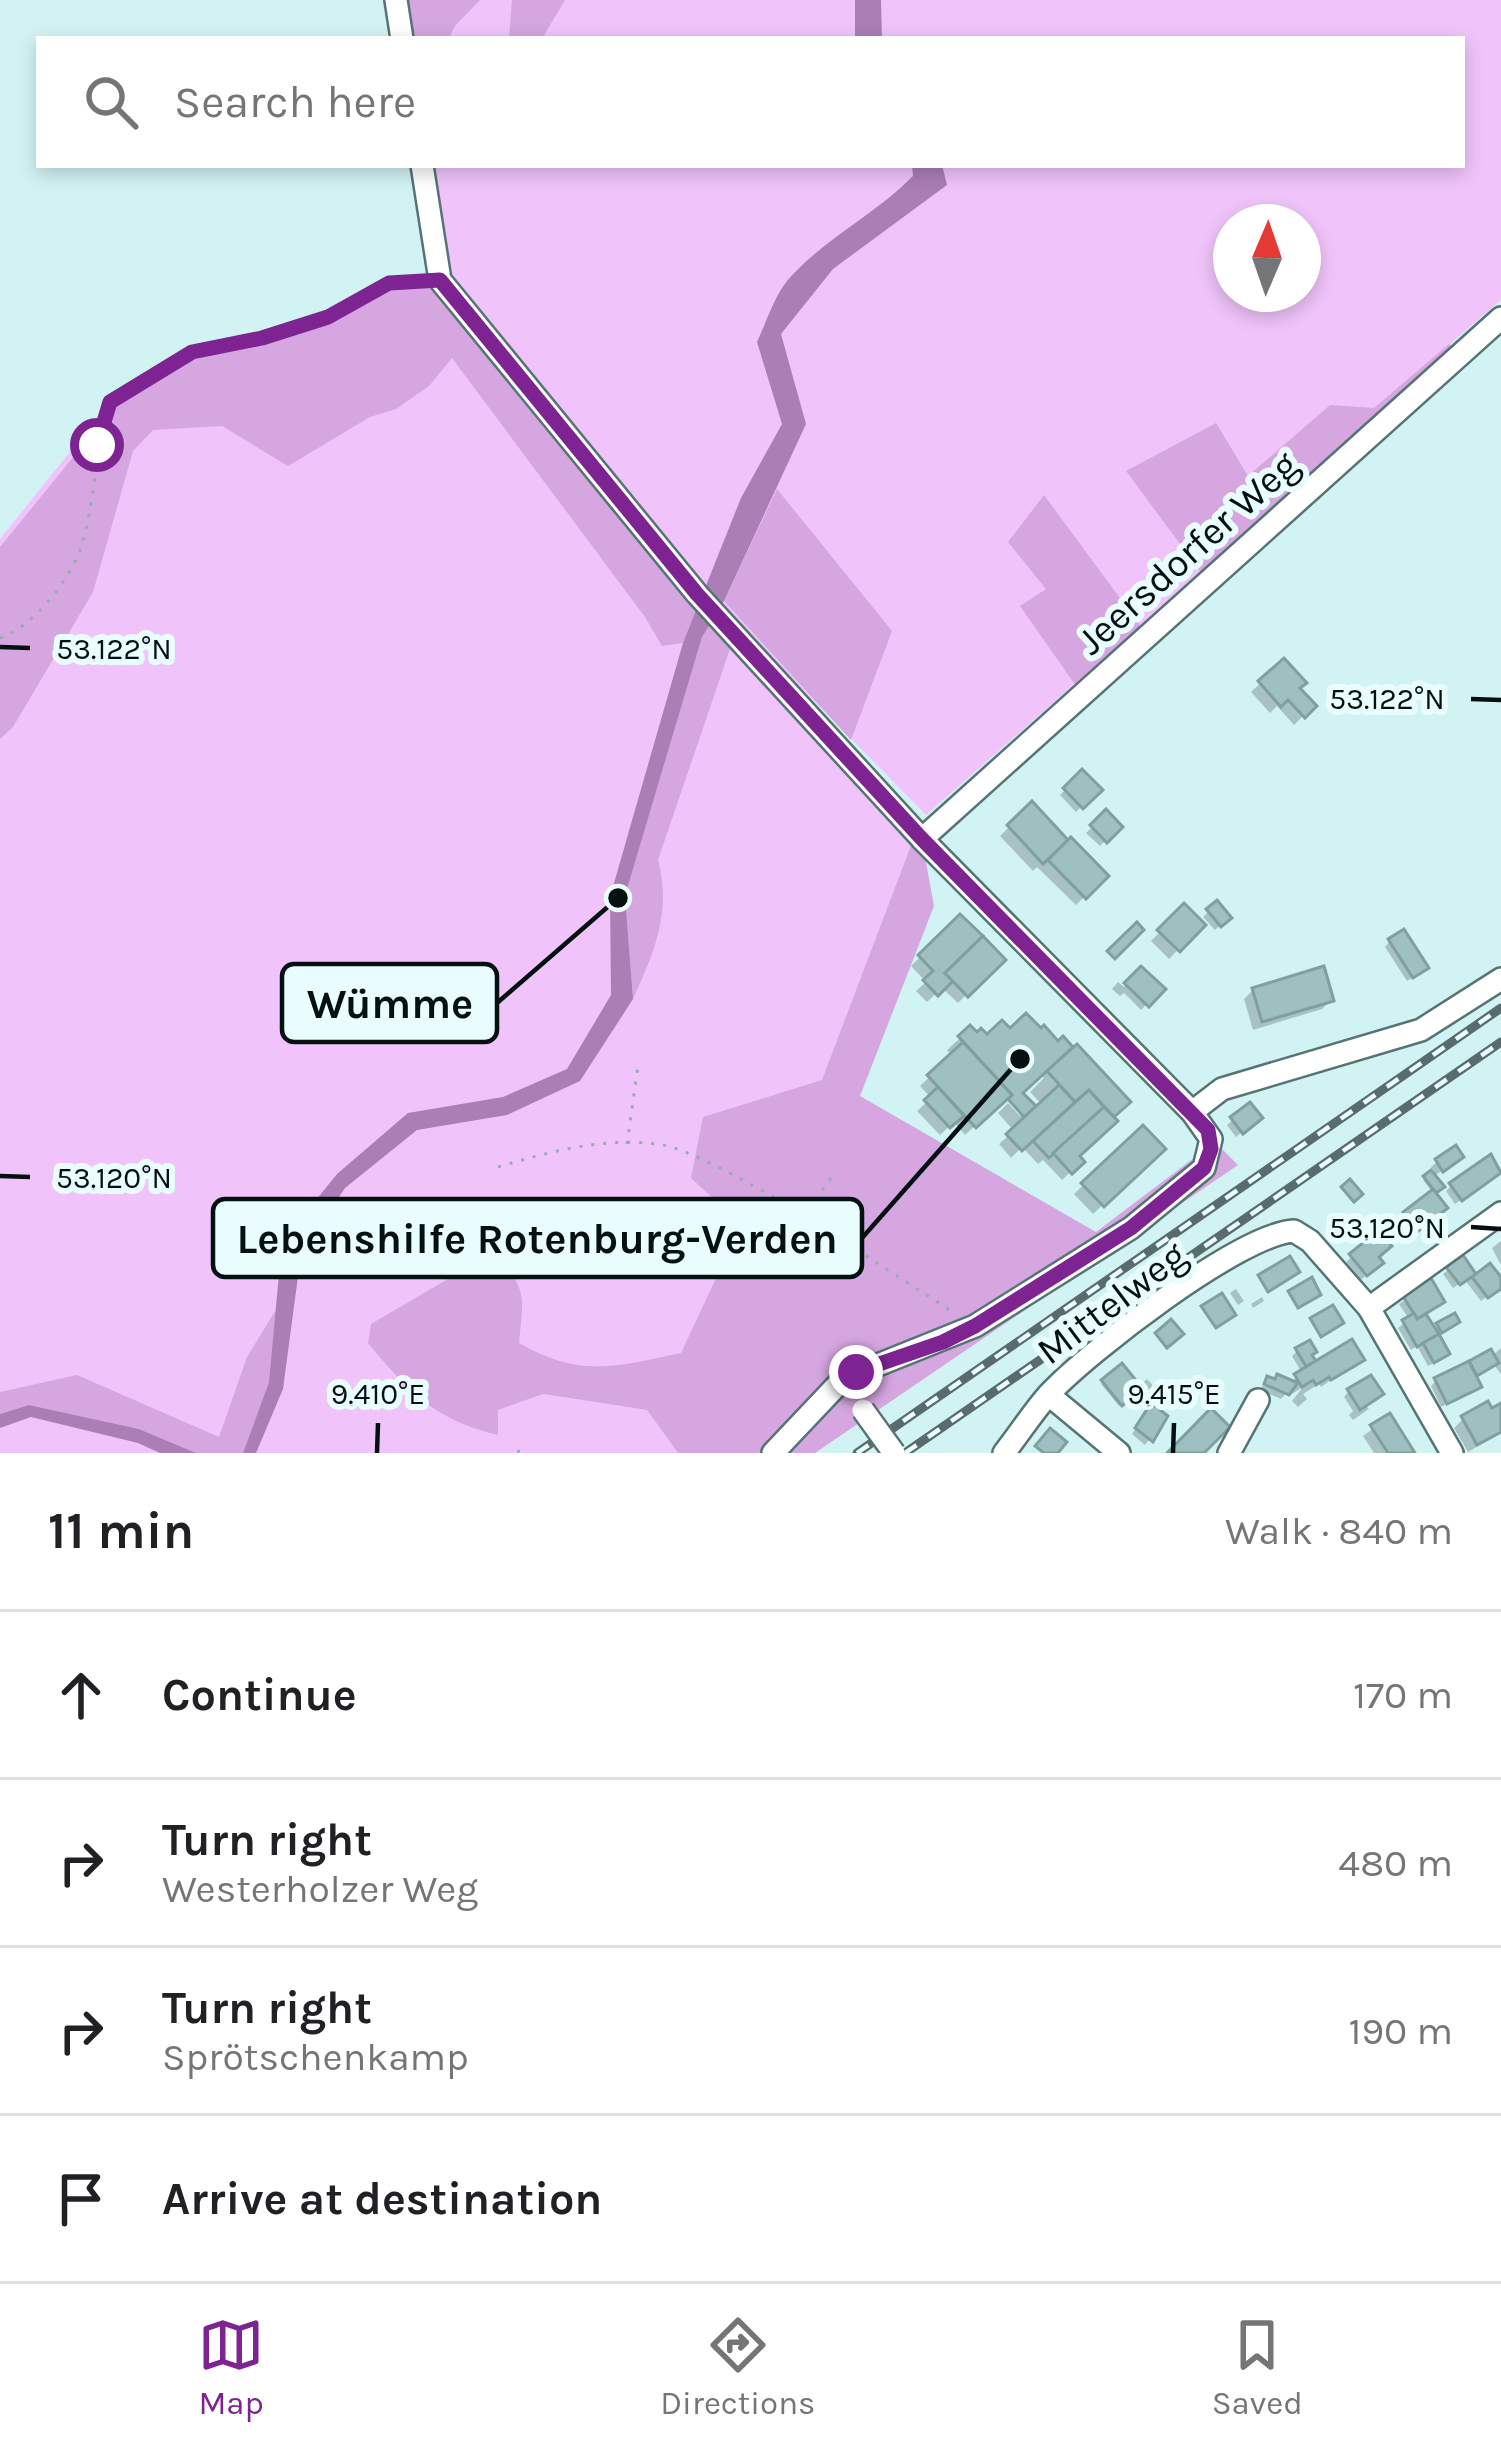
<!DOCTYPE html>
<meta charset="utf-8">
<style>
:root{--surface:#fff;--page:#f6f6f6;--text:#202124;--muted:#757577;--line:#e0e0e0;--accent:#7e2492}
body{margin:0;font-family:Karla,sans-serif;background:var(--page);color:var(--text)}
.compass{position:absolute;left:1213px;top:204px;width:108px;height:108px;border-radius:50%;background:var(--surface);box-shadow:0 6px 18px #0003;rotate:2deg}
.stop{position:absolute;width:36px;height:36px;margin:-27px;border:9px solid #7e2492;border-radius:50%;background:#fff}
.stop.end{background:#7e2492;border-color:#fff;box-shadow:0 3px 12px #0008}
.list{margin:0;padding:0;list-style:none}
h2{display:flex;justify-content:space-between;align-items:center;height:156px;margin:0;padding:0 48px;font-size:51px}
h2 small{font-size:39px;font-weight:400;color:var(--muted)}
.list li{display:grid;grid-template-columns:78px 1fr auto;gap:36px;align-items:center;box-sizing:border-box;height:168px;padding:0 48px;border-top:3px solid var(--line)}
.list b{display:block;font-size:45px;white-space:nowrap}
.list p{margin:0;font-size:39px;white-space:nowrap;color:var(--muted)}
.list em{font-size:39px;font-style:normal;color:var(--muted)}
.icon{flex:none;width:66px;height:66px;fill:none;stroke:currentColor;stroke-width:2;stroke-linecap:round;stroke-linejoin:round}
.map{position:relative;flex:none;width:1501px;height:1453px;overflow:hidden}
.search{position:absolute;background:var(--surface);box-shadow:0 6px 18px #0003;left:36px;right:36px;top:36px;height:132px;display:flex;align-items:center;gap:30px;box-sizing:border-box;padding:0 42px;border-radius:0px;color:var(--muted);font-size:45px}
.sheet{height:828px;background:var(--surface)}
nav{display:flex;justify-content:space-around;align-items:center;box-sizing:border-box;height:168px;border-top:3px solid var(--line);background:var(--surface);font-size:33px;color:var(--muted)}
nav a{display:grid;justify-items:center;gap:6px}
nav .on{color:var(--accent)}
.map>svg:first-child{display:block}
</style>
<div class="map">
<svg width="1501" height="1453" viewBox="0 0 1501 1453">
<rect width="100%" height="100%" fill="#d2f3f4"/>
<g fill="#f0c4fa" fill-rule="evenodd">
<path d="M 403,0 L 1501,0 L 1501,300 L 1450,344 L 1453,350 L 926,815 L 699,584 L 444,279 L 428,165 L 1462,165 L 1462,39 L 409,39 ZM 1231,222 L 1303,222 L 1303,294 L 1231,294 Z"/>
<path d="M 432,281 L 732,643 L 913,840 L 822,1081 L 692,1177 L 730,1214 L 738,1231 L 681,1354 L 644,1401 L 540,1383 L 481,1404 L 498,1434 L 498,1410 L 543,1394 L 647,1410 L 678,1453 L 0,1453 L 0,539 L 110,402 L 192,352 L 262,338 L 328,317 L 389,283 Z"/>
</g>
<g fill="#d5a6e0">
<path d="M 403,0 L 480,0 L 454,27 L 449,39 L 409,39 Z"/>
<path d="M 512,0 L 565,0 L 543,37 L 509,38 Z"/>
<path d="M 439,284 L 699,608 L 683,643 L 662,646 L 645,617 L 452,358 L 429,386 L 396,409 L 370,417 L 288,466 L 222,426 L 153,430 L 133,451 L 93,592 L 13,727 L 0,739 L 0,547 L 114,407 L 192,360 L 330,322 L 390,286 Z"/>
<path d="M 1449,344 L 1453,349 L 1203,575 L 1126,471 L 1216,423 L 1248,476 L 1330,405 L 1374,408 Z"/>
<path d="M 777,489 L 892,631 L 851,740 L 724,601 Z"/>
<path d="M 1044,495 L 1142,628 L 1076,686 L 1020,606 L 1046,589 L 1008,542 Z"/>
<path d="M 710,619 L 732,643 L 658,860 C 672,911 654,953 633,999 L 625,896 L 702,637 Z"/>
<path d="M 913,840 L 924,851 L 934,906 L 860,1096 L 1096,1232 L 1215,1142 L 1238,1165 L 815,1453 L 678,1453 L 647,1410 L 543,1394 L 498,1410 L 498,1435 C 435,1420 409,1392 368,1343 L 371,1324 L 494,1252 C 527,1290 524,1293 519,1343 C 580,1378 616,1367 681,1353 L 738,1231 L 730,1214 L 691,1178 L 703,1117 L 822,1080 Z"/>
<path d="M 277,1308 L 269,1382 L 243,1453 L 196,1453 L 139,1429 L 29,1405 L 0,1414 L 0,1392 L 77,1375 L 219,1437 L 247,1357 Z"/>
</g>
<g fill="#ab7eb6">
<path d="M 855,0 L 881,0 L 882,39 L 855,39 Z"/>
<path d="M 912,165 L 942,165 L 947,185 L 833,269 L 781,334 L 806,424 L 724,601 L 702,637 L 625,896 L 633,999 L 580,1081 L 507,1115 L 417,1130 L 345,1188 L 301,1254 L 283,1389 L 256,1453 L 243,1453 L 269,1382 L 282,1242 L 337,1174 L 408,1113 L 503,1097 L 567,1069 L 611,995 L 610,897 L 683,643 L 741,498 L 782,424 L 757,342 C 766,323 774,297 787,281 C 823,239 875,215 913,176 Z"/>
<path d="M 29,1405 L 139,1429 L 196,1453 L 160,1453 L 138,1443 L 31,1417 L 0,1428 L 0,1414 Z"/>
</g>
<g fill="#0003" fill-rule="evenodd">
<path d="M 1283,662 L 1297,689 L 1313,706 L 1294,725 L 1277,706 L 1270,713 L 1251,692 Z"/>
<path d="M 1082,773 L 1098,790 L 1076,812 L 1060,795 Z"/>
<path d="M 1032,805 L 1105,876 L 1076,905 L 1037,867 L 1033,871 L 1000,836 Z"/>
<path d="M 1106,814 L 1119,827 L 1100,846 L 1086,833 Z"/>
<path d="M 1216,904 L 1228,918 L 1215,930 L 1203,917 Z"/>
<path d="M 1184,907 L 1202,925 L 1169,959 L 1151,941 Z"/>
<path d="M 960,918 L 1001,960 L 958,1003 L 942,988 L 927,1002 L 916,991 L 926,982 L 911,966 Z"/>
<path d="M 1390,941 L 1420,973 L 1407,981 L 1385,947 Z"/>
<path d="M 1141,970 L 1161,989 L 1141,1010 L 1124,993 L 1120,996 L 1112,989 L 1118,982 L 1124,987 Z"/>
<path d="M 1253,990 L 1331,1000 L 1322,1009 L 1253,1030 L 1244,999 Z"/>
<path d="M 970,1029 L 976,1036 L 1059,1057 L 1127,1102 L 1076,1157 L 1081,1162 L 1062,1180 L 1043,1160 L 1038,1164 L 1022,1147 L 1011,1158 L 999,1144 L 1014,1131 L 998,1113 L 1008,1103 L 1020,1116 L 1024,1112 L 1008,1095 L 965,1135 L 954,1122 L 940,1135 L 917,1111 L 931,1098 L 920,1086 L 952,1056 L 947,1050 ZM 1040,1075 L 1044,1078 L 1030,1092 L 1042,1105 L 1035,1110 L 1020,1094 Z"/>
<path d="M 1249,1106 L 1253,1123 L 1236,1137 L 1227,1125 Z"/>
<path d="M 1143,1129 L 1162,1149 L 1093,1214 L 1074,1194 Z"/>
<path d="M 1455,1149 L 1455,1162 L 1433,1177 L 1441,1187 L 1432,1193 L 1438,1213 L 1410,1235 L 1399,1220 L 1433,1193 L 1423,1180 L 1434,1171 L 1431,1167 L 1437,1162 Z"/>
<path d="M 1494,1176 L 1455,1204 L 1446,1191 L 1451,1186 Z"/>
<path d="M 1388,1226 L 1376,1258 L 1380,1263 L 1361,1280 L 1346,1262 Z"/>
<path d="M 1501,1241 L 1501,1265 L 1492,1248 Z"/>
<path d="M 1462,1259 L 1475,1278 L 1501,1286 L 1481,1301 L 1465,1280 L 1453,1288 L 1443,1274 Z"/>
<path d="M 1430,1282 L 1424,1315 L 1433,1331 L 1438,1326 L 1455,1324 L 1435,1335 L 1441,1359 L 1428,1366 L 1417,1346 L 1411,1350 L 1398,1328 L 1409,1319 L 1399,1304 Z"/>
<path d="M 1236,1289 L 1244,1301 L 1238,1305 L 1230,1293 Z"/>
<path d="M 1262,1297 L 1264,1301 L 1253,1308 L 1251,1304 Z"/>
<path d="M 1501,1348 L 1501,1374 L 1494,1365 L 1474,1377 L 1473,1391 L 1441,1407 L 1431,1386 L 1436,1381 L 1492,1356 Z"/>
<path d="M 1297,1351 L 1312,1360 L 1303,1369 L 1361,1359 L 1321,1387 L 1319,1384 L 1303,1394 L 1307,1399 L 1298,1407 L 1292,1401 L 1303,1387 L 1292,1394 L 1290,1389 L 1281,1399 L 1260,1390 L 1268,1379 L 1289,1383 L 1302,1373 L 1292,1356 Z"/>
<path d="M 1122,1367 L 1138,1387 L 1147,1379 L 1155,1388 L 1148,1393 L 1142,1386 L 1119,1406 L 1101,1384 Z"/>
<path d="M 1349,1391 L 1369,1409 L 1353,1420 L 1349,1415 L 1353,1411 L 1344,1397 Z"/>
<path d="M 1501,1410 L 1501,1433 L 1468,1452 L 1454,1428 L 1463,1419 Z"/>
<path d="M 1146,1412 L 1164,1417 L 1145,1445 L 1132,1434 Z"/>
<path d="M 1389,1417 L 1412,1453 L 1374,1453 L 1363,1436 Z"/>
</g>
<g fill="#9fc0c1" stroke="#809fa0" stroke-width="3">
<path d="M 1284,658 L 1307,683 L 1300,688 L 1317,706 L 1305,718 L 1288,700 L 1281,707 L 1258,681 Z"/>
<path d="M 1082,769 L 1103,790 L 1083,809 L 1063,788 Z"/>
<path d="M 1032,801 L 1068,840 L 1043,864 L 1007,825 Z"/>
<path d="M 1106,809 L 1123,827 L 1107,843 L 1090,825 Z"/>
<path d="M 1071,837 L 1109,876 L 1086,899 L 1048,860 Z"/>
<path d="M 1217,900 L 1232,918 L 1221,927 L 1206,909 Z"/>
<path d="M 1184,903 L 1206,925 L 1180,952 L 1157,930 Z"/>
<path d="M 960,914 L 983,936 L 945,973 L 953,981 L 938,996 L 923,980 L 933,971 L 918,955 Z"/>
<path d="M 1137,922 L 1144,930 L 1115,959 L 1107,951 Z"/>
<path d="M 1404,929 L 1429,968 L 1413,978 L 1388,939 Z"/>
<path d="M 983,936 L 1006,960 L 968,997 L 945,973 Z"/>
<path d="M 1141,966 L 1166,989 L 1149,1007 L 1124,983 Z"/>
<path d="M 1324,966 L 1334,1001 L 1262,1022 L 1252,988 Z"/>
<path d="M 1026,1013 L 1041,1028 L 1044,1025 L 1058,1041 L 1063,1036 L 1073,1047 L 1023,1093 L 1036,1106 L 1024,1117 L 1008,1099 L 1012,1095 L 958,1036 L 970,1025 L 977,1032 L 981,1028 L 987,1034 L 1002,1020 L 1010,1028 Z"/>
<path d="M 963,1042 L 1012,1095 L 976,1128 L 927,1075 Z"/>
<path d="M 1077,1044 L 1131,1102 L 1114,1117 L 1089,1090 L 1075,1102 L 1047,1071 Z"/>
<path d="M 1059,1085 L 1075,1102 L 1022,1151 L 1006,1134 Z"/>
<path d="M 938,1087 L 964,1116 L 950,1128 L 924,1100 Z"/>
<path d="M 1089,1090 L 1104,1107 L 1049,1158 L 1033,1141 Z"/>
<path d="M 1250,1102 L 1263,1118 L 1243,1134 L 1230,1117 Z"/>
<path d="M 1104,1107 L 1118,1121 L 1080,1156 L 1085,1162 L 1072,1174 L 1053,1153 Z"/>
<path d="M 1143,1125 L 1166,1149 L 1104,1207 L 1081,1183 Z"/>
<path d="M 1456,1145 L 1464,1157 L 1443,1172 L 1435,1159 Z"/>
<path d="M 1491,1154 L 1501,1173 L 1462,1201 L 1449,1183 Z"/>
<path d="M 1431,1170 L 1445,1187 L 1436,1193 L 1423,1176 Z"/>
<path d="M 1350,1179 L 1363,1194 L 1354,1202 L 1341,1187 Z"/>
<path d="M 1433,1189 L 1448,1208 L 1417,1232 L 1403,1212 Z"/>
<path d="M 1389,1222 L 1400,1235 L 1390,1244 L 1379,1230 Z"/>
<path d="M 1379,1230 L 1392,1246 L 1379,1257 L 1384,1263 L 1367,1276 L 1349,1254 Z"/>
<path d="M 1463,1255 L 1476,1274 L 1460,1285 L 1446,1267 Z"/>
<path d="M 1290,1256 L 1300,1272 L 1268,1292 L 1258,1275 Z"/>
<path d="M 1490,1263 L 1501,1277 L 1501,1289 L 1488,1298 L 1472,1277 Z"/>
<path d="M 1312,1277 L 1321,1295 L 1298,1308 L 1288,1291 Z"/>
<path d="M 1431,1278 L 1445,1302 L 1417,1319 L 1403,1296 Z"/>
<path d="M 1222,1293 L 1236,1315 L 1216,1328 L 1201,1306 Z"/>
<path d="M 1333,1305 L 1344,1323 L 1321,1337 L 1310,1318 Z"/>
<path d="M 1414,1313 L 1417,1319 L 1426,1314 L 1439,1334 L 1417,1347 L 1402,1320 Z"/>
<path d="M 1455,1313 L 1460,1322 L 1442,1333 L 1436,1323 Z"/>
<path d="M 1171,1319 L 1184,1334 L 1167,1348 L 1155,1333 Z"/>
<path d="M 1439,1334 L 1450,1354 L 1434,1363 L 1423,1343 Z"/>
<path d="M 1352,1339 L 1365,1360 L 1331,1380 L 1329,1377 L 1316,1385 L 1313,1380 L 1302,1387 L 1294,1374 Z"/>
<path d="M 1310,1340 L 1317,1352 L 1312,1355 L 1316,1361 L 1306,1366 L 1295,1348 Z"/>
<path d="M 1491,1349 L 1499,1363 L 1477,1376 L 1469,1361 Z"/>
<path d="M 1469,1361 L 1482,1387 L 1447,1404 L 1434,1378 Z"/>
<path d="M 1122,1363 L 1143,1389 L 1122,1406 L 1101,1380 Z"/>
<path d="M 1277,1374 L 1298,1383 L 1289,1395 L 1264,1384 L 1267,1376 L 1275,1379 Z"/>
<path d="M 1371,1375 L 1384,1394 L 1360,1410 L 1347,1389 Z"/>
<path d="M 1488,1401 L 1492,1408 L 1501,1403 L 1501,1432 L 1477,1445 L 1461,1416 Z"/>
<path d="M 1151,1403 L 1168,1416 L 1153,1442 L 1135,1428 Z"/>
<path d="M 1211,1408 L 1230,1427 L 1204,1453 L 1167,1453 Z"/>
<path d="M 1390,1413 L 1415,1453 L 1388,1453 L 1370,1425 Z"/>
<path d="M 1050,1428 L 1067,1442 L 1058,1453 L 1044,1453 L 1035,1446 Z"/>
</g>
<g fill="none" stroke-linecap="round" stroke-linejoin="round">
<defs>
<g id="minor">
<path d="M 396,0 L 402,39"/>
<path d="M 422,165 L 440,280 L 697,594 L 922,839 L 1192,1112 L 1211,1139 L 1204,1168 L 1131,1228 L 975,1326 L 843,1379 L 773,1453"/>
<path d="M 922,839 L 1501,318"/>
<path d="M 1192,1112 L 1222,1089 L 1421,1030 L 1501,979"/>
<path d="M 1369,1308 L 1501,1213"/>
<path d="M 1049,1395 L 1119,1453"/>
<path d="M 1004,1453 C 1019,1434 1033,1412 1049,1394 C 1088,1352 1240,1234 1294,1231 L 1310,1241 L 1369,1308 L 1452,1453"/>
<path d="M 1229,1453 L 1258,1400"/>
</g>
</defs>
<use href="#minor" stroke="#567475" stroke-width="26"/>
<g stroke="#93aeaf" stroke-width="3" stroke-dasharray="3 9" stroke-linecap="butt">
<path d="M 0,638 C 33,628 75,574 83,541 C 95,495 96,448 110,402 L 192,352 L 263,338 L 328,317 L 389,283 L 420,281"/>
<path d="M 627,1144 L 638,1066"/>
<path d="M 498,1167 C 552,1151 606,1136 663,1145 C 693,1150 775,1197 804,1216"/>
<path d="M 831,1178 L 804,1216 L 953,1312"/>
<path d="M 518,1450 L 519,1453"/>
</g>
<use href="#minor" stroke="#fff" stroke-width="21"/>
<defs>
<g id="rail">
<path d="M 857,1453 L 1501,1008"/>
<path d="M 905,1453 L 1501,1042"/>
</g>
</defs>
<use href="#rail" stroke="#586c6d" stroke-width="9"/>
<use href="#rail" stroke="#e9fdfe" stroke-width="4.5" stroke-dasharray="14" stroke-linecap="butt"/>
<defs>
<path id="minor-bridge" d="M 863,1410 L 894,1453"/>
</defs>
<use href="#minor-bridge" stroke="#567475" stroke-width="26" stroke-linecap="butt"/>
<use href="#minor-bridge" stroke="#fff" stroke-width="21"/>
</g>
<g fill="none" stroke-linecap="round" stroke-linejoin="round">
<path stroke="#7e2492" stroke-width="15" d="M 97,445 L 110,402 L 192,352 L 262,338 L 328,317 L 389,283 L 440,280 L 697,594 L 922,839 L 1208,1130 L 1211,1149 L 1204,1168 L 1131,1228 L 975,1326 L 943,1342 L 856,1372"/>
</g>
<path fill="none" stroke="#051011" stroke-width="4.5" d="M 0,647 L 30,648M 1471,699 L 1501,700M 0,1176 L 30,1177M 1471,1227 L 1501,1229M 377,1453 L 378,1423M 1173,1453 L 1174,1423"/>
<g text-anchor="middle" stroke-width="12" stroke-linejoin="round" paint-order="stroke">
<g font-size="39" fill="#051011" stroke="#e9fdfe">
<text transform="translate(1187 552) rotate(-42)" y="14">Jeersdorfer Weg</text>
<text transform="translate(1111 1302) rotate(-37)" y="14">Mittelweg</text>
</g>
</g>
<g font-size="30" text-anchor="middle" fill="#051011" stroke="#e9fdfe" stroke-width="12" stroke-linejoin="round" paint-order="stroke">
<text x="114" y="659">53.122°N</text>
<text x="1387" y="709">53.122°N</text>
<text x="114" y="1188">53.120°N</text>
<text x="1387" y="1238">53.120°N</text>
<text x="378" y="1404">9.410°E</text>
<text x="1174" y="1404">9.415°E</text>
</g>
<path fill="none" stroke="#051011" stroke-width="4.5" d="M618 898L497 1003M1020 1059L862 1238"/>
<g fill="#051011" stroke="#e9fdfe" stroke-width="4.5">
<circle cx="618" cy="898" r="12"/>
<circle cx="1020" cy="1059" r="12"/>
</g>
<g fill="#e9fdfe" stroke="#051011" stroke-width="4.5">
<rect x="282" y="964" width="215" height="78" rx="12"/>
<rect x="213" y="1199" width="649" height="78" rx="12"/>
</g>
<g font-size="42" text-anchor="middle" font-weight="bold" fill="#051011">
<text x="390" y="1018">Wümme</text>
<text x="537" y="1253">Lebenshilfe Rotenburg-Verden</text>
</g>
</svg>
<svg class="compass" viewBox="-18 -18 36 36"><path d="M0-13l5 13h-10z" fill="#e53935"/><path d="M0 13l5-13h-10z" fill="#757577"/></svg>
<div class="stop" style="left:97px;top:445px"></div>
<div class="stop end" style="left:856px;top:1372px"></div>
<div class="search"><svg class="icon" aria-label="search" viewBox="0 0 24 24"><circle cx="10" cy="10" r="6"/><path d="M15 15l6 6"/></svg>Search here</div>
</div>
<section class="sheet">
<h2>11 min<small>Walk · 840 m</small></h2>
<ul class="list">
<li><svg class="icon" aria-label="ahead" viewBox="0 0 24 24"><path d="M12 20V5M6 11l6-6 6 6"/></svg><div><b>Continue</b></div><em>170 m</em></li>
<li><svg class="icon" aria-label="right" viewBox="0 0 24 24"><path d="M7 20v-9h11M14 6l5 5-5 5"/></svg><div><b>Turn right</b><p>Westerholzer Weg</p></div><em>480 m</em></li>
<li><svg class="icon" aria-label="right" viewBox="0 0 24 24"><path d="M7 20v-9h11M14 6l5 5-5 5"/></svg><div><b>Turn right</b><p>Sprötschenkamp</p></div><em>190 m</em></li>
<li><svg class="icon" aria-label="arrive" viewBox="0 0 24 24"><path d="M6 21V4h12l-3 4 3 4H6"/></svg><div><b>Arrive at destination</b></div></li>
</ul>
</section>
<nav>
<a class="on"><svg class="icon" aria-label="map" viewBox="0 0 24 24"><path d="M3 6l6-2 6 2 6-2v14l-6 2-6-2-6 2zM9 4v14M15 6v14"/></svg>Map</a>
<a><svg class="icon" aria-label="directions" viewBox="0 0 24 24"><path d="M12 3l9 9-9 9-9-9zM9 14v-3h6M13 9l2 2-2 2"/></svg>Directions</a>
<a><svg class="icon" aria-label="saved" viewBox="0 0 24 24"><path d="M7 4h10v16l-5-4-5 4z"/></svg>Saved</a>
</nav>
